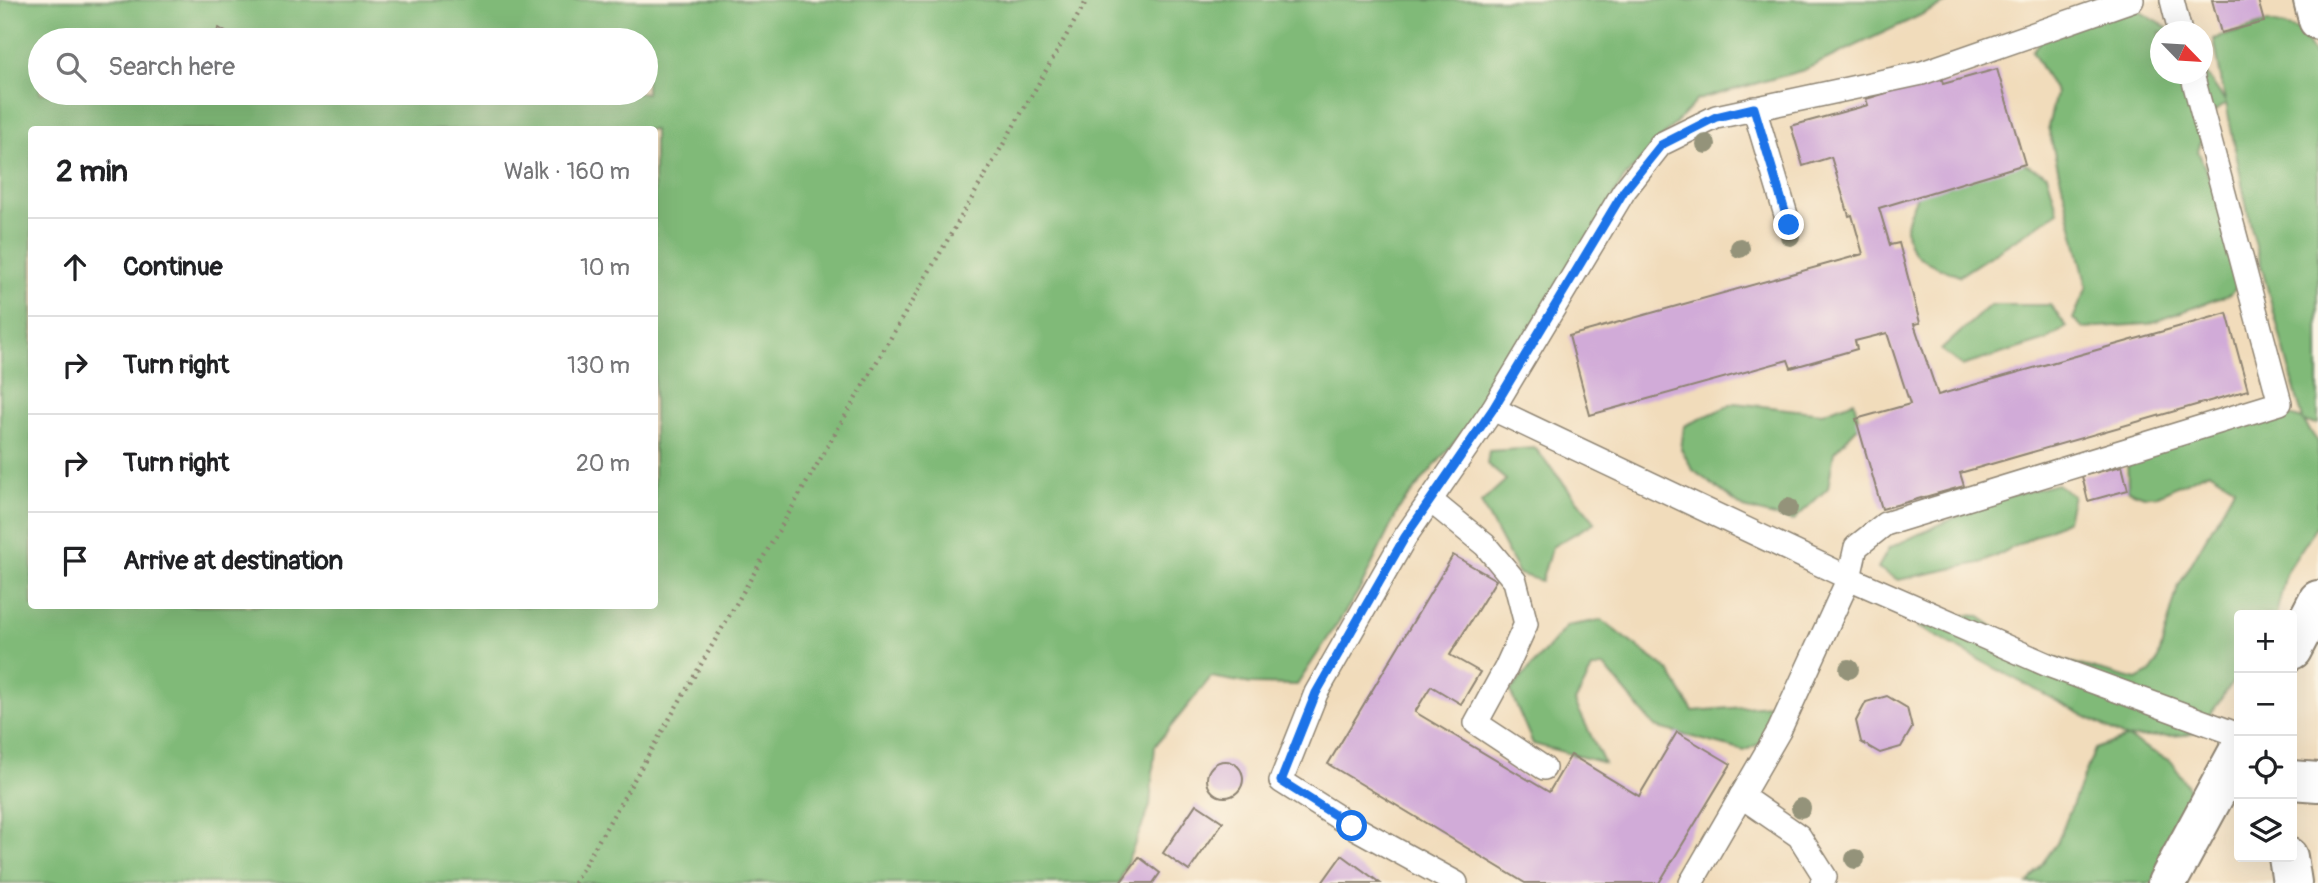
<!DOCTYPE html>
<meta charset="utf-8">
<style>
:root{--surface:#fff;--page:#f2f2f2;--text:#202124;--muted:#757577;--line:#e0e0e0}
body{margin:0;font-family:Pangolin,sans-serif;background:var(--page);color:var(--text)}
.controls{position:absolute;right:21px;bottom:21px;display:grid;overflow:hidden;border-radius:7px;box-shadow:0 7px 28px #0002}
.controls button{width:63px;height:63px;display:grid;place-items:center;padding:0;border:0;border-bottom:2px solid var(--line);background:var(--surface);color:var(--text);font:35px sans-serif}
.compass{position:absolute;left:2150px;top:21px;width:63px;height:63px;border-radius:50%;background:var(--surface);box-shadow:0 7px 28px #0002;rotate:115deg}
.stop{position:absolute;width:21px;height:21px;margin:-16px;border:5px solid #1a73e8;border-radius:50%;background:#fff}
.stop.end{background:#1a73e8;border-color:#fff;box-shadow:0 2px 7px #0008}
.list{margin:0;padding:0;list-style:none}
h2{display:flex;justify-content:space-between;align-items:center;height:91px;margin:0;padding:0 28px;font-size:30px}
h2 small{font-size:23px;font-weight:400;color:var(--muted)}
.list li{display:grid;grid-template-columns:46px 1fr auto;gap:21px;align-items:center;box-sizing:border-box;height:98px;padding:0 28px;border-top:2px solid var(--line)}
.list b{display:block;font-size:26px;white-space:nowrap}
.list em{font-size:23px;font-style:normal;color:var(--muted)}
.icon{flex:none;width:38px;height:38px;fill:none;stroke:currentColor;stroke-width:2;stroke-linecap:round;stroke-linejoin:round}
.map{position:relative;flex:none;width:2318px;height:883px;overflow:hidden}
.search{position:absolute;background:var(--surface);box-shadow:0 7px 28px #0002;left:28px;top:28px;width:630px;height:77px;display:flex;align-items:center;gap:18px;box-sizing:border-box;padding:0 24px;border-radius:38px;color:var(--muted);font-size:26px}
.panel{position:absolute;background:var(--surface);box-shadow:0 7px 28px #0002;left:28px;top:126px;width:630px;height:483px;border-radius:7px}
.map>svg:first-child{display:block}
</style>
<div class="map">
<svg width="2318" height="883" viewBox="0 0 2318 883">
<rect width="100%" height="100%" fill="#fcf5e5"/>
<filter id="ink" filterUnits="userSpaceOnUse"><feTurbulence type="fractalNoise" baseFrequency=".0143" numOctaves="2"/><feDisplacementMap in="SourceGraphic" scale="14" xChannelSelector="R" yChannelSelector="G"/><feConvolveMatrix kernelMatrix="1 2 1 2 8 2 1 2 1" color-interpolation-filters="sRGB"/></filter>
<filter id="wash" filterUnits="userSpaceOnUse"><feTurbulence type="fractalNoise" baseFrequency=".00686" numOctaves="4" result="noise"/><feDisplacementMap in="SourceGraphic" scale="28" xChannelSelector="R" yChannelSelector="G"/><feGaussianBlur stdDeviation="1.57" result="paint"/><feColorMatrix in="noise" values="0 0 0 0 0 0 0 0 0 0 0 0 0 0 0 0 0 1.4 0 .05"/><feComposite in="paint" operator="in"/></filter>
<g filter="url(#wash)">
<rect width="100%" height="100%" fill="#f1dcbb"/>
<g fill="#80ba78" stroke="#567252" stroke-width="2" fill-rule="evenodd">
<path d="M 0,0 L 1953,0 L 1804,70 L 1697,100 L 1624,178 L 1504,383 L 1400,507 L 1360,589 L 1297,685 L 1251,684 L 1211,677 L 1155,746 L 1150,806 L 1119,883 L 0,883 ZM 40,40 L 646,40 L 646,93 L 40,93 ZM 32,130 L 654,130 L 654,606 L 32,606 Z"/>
<path d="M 2127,4 L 2173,31 L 2160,32 L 2160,74 L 2202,74 L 2203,69 L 2225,101 L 2214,39 L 2268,22 L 2299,30 L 2318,61 L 2318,424 L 2304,422 L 2318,442 L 2318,524 L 2286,573 L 2276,615 L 2239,615 L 2239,673 L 2198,732 L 2186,735 L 2128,738 L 2172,762 L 2194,797 L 2157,883 L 2028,883 L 2057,843 L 2095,749 L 2126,738 L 1918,627 L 1941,614 L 1978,616 L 2030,652 L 2137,680 L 2150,673 L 2157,663 L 2178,587 L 2235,487 L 2209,471 L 2156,496 L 2144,496 L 2128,490 L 2127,454 L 2270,410 L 2303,420 L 2251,228 L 2226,103 L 2210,115 L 2198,151 L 2243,260 L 2240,284 L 2231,294 L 2148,324 L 2083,328 L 2073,319 L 2087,287 L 2048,127 L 2056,93 L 2032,51 L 2049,30 Z"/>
<path d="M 2014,164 L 2025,164 L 2047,174 L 2058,212 L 1959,276 C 1934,264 1906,261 1906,227 C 1906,217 1914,204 1917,195 Z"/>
<path d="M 1990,305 L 2050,305 L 2067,327 L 2046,340 L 1962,366 L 1941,350 Z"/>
<path d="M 1854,401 L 1860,425 L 1834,452 L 1828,488 L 1793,521 L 1744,508 L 1693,470 L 1681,449 L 1684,426 L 1735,403 L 1822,413 Z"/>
<path d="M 1535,448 L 1595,522 L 1552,547 L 1541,581 L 1519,574 L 1481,503 L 1506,480 L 1487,464 L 1489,451 Z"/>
<path d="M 2057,484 L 2073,495 L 2067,520 L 1984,562 L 1898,580 L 1878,568 L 1889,548 L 1990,501 Z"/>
<path d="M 1601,620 L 1669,671 L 1693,711 L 1770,705 L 1787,731 L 1744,751 L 1655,727 L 1604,666 L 1592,669 L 1575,702 L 1604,763 L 1533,744 L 1510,691 L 1567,626 Z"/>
</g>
<g id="blocks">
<g fill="#d1abd8">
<path d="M 2212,0 L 2258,0 L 2264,22 L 2221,33 Z"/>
<path d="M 219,28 L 239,40 L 211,40 Z"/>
<path d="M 1997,69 L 2025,164 L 1879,208 L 1890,245 L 1899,243 L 1920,323 L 1914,324 L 1938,395 L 2227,313 L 2248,390 L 1960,473 L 1964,486 L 1882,509 L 1856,419 L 1910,404 L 1887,333 L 1855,341 L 1857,349 L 1791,368 L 1788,360 L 1590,415 L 1569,336 L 1863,254 L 1852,215 L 1849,216 L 1831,157 L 1803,166 L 1791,126 L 1868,105 L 1866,99 L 1941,77 L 1943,84 Z"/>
<path d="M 2122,466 L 2128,490 L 2088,501 L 2082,476 Z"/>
<path d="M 1453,555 L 1496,580 L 1450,655 L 1480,672 L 1461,704 L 1431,686 L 1415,712 L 1549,792 L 1571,755 L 1639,796 L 1677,732 L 1731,764 L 1659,883 L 1525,883 L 1328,764 Z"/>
<path d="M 1887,696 L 1907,708 L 1912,728 L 1901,747 L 1880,753 L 1861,742 L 1856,721 L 1866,702 Z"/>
<circle cx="1225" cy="779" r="18"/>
<path d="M 1196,804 L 1223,822 L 1189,871 L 1163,853 Z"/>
<path d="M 1342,855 L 1380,883 L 1322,883 Z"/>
<path d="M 1139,857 L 1160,873 L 1153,883 L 1120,883 Z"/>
</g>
</g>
</g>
<g filter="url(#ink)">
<use href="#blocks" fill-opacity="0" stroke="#8e8473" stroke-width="2"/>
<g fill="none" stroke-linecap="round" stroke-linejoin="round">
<defs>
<g id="service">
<path d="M 2172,0 L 2180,32"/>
<path d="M 1754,108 L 1789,225"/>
<path d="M 1493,409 L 1624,191 L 1661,144 L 1716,117 L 1922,73 L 2132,0"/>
<path d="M 1430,500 L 1485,545 L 1515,581 L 1526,624 L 1506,668 L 1476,723 L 1544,768"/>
<path d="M 1741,796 L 1799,836 L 1825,877 L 1822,883"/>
<path d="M 1456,883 L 1352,826 L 1281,781 L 1316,693 L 1405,537 L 1493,409 L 1849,578 L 2048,665 L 2239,735"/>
<path d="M 1691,883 L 1779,731 L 1849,578 L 1856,547 L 1885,524 L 2280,403 L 2192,74"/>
</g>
<g id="minor">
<path d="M 2313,0 L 2318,20"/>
<path d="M 2292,650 L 2318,600"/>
<path d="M 2292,780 L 2318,782"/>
<path d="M 2288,857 L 2292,883"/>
<path d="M 2167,883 L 2239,750"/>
</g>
</defs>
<use href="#service" stroke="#8e8473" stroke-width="26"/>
<use href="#minor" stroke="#8e8473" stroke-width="42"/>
<path stroke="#8e8473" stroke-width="4.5" stroke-dasharray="2 5" stroke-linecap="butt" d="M 574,883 L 1087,0"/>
<use href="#service" stroke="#fff" stroke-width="23"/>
<use href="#minor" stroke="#fff" stroke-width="38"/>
</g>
<g fill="#94937a">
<circle cx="1706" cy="144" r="10"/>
<circle cx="1790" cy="236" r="10"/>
<circle cx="1740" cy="248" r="10"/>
<circle cx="1788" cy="508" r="10"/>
<circle cx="1849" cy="669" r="10"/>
<circle cx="1801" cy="808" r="10"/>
<circle cx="1855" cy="859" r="10"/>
</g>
</g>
<g fill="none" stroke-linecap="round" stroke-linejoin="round" filter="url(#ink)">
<path stroke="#1a73e8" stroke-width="9" d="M 1352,826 L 1281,781 L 1316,693 L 1405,537 L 1493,409 L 1624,191 L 1661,145 L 1716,117 L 1754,108 L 1789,225"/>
</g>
</svg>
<div class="controls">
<button>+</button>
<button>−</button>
<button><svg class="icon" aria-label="locate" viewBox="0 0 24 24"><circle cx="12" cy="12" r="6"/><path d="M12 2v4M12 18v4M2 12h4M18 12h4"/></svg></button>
<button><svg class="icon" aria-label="layers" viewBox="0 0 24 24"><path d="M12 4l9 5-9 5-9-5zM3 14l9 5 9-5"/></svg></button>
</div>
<svg class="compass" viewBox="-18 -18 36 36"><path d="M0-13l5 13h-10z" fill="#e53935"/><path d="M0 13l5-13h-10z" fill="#757577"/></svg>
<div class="stop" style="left:1352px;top:826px"></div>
<div class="stop end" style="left:1789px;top:225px"></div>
<div class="search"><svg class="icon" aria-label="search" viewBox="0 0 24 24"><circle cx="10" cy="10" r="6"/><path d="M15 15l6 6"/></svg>Search here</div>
<section class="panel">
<h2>2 min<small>Walk · 160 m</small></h2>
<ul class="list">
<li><svg class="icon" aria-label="ahead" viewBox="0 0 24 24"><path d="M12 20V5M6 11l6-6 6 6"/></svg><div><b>Continue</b></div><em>10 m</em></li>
<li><svg class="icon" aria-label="right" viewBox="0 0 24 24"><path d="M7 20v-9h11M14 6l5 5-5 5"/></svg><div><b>Turn right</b></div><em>130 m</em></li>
<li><svg class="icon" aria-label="right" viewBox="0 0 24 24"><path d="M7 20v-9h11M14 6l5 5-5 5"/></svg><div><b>Turn right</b></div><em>20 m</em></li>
<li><svg class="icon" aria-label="arrive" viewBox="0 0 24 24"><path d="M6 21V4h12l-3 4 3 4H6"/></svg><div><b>Arrive at destination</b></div></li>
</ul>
</section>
</div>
